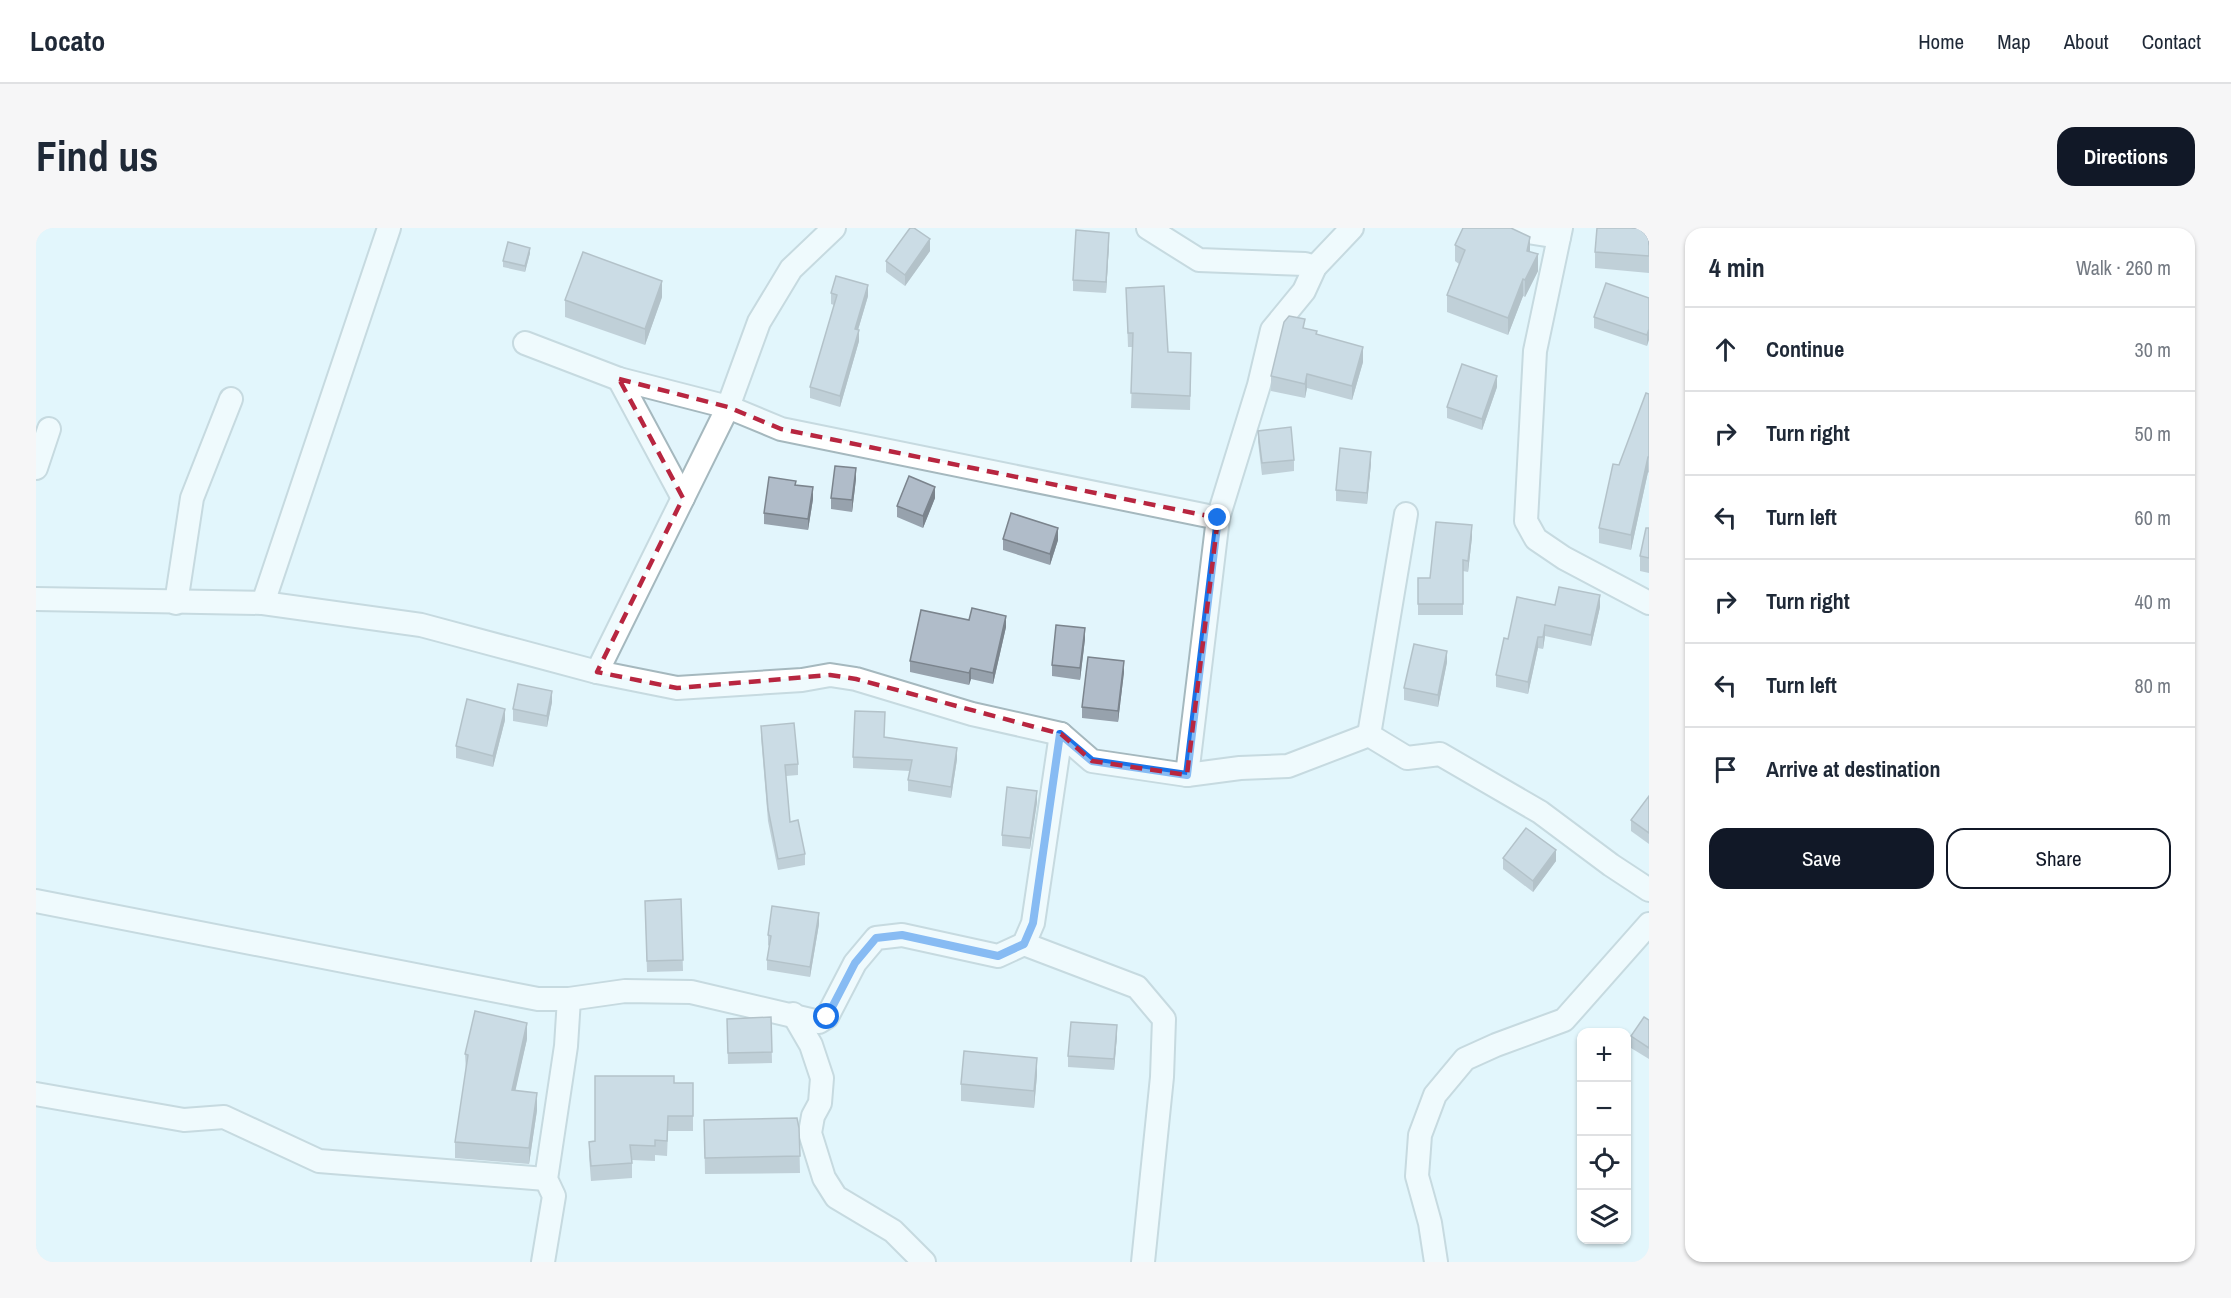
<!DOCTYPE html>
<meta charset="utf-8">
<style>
:root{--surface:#fff;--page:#f6f6f7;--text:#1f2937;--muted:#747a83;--line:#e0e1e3;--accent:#111827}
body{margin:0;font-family:"Archivo Narrow",sans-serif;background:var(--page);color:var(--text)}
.controls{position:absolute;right:18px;bottom:18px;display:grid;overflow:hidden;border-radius:12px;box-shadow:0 2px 4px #0004}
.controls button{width:54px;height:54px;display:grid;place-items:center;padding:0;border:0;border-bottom:2px solid var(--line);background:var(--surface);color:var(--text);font:30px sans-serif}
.stop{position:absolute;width:18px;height:18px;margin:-14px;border:4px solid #1a73e8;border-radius:50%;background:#fff}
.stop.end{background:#1a73e8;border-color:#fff;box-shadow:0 2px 6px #0008}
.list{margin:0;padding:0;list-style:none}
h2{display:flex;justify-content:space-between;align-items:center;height:78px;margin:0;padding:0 24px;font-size:26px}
h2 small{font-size:20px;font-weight:400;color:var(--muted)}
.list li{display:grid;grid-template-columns:39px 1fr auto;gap:18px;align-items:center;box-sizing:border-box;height:84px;padding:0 24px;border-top:2px solid var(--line)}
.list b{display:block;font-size:22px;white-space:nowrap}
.list em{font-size:20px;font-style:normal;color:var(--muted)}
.actions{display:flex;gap:12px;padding:18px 24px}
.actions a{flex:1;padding:14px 0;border:2px solid var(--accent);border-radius:18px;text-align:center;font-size:21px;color:var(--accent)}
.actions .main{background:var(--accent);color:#fff}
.icon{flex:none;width:33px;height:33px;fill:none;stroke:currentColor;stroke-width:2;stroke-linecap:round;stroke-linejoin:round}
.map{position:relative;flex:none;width:1613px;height:1034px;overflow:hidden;border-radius:18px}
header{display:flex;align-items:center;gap:36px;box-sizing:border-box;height:84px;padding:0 30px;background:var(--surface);border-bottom:2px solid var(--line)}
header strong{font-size:28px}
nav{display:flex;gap:33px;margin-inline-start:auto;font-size:21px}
.intro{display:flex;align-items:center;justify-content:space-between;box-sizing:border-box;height:144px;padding:0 36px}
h1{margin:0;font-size:42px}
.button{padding:15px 27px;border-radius:18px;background:var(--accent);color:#fff;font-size:21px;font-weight:700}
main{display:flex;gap:36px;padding:0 36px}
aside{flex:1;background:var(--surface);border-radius:18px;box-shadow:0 2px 4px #0004}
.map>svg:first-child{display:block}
</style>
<header>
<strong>Locato</strong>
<nav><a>Home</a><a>Map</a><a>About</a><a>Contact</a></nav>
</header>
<div class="intro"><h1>Find us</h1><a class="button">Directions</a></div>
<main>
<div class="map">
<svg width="1613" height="1034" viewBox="0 0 1613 1034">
<rect width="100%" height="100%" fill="#e2f5fc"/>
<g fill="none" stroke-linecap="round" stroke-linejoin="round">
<defs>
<g id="street">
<path d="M 1112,0 L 1163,32 L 1269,36 L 1279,39"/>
<path d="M 1468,0 L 1523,9"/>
<path d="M 1525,0 L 1499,123 L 1490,293 L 1500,311 L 1528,330 L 1613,375"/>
<path d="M 489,115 L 583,151 L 692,179 L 745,201 L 1182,290"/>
<path d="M 583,151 L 647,270"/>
<path d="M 0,240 L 13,201"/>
<path d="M 0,371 L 227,375 L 385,397 L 561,444 L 641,460 L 766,452 L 794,447 L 820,451 L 936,486 L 1025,506 L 1056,533 L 1151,547 L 1204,540 L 1252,538 L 1333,507 L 1371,530 L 1404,526 L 1504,584 L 1575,637 L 1613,662"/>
<path d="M 140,375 L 156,270 L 195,171"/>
<path d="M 227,375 L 353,0"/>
<path d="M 561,444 L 692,179 L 723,94 L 755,41 L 798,0"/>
<path d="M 1333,507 L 1370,286"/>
<path d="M 1151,547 L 1182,290 L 1223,157 L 1236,102 L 1268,63 L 1279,39 L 1316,0"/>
<path d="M 0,673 L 502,771 L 533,771 L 589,763 L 655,764 L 783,794 L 791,789 L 819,735 L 840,710 L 866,707 L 962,728 L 988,716 L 997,695 L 1025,506"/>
<path d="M 988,716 L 1101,759 L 1128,791 L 1126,849 L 1107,1034"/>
<path d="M 757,786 L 775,817 L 786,850 L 784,875 L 777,888 L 774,905 L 788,950 L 800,969 L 857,1003 L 888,1034"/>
<path d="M 0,866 L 148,892 L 188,889 L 283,933 L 510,951"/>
<path d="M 507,1034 L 518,968 L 510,951 L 530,818 L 533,771"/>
<path d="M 1400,1034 L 1394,995 L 1381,948 L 1384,907 L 1399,867 L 1429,831 L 1460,817 L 1528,792 L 1613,696"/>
</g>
</defs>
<use href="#street" stroke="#a5b8be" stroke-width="26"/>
<use href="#street" stroke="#fff" stroke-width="22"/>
</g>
<g fill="#97a2ad">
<path d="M 1613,0 L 1613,45 L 1559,40 L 1559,24 Z"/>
<path d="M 1073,16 L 1070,65 L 1037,63 L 1037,52 Z"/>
<path d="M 1419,17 L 1494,24 L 1502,43 L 1489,69 L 1487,68 L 1472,107 L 1411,84 L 1411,67 L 1423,36 L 1419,33 Z"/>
<path d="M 894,23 L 869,58 L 850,44 L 850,33 Z"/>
<path d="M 494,25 L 489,44 L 467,39 L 467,33 Z"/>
<path d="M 1090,60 L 1132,124 L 1155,140 L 1154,182 L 1095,180 L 1097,119 L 1092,119 Z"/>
<path d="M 795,65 L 832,68 L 822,102 L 823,113 L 804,179 L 774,170 L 774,159 L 798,77 L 795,76 Z"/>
<path d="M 626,69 L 609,117 L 529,89 L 529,72 Z"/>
<path d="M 1613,70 L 1611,118 L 1558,100 L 1558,89 Z"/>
<path d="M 1269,100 L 1327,134 L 1316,172 L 1271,160 L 1269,170 L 1235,163 L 1235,148 Z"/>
<path d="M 1461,159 L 1446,202 L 1411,190 L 1411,179 Z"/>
<path d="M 1613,166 L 1613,245 L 1612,244 L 1595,322 L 1563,315 L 1563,300 L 1583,237 Z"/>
<path d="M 1222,203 L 1258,232 L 1258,243 L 1226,247 L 1222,214 Z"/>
<path d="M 1335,235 L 1331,276 L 1300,273 L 1300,262 Z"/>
<path d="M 820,251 L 816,284 L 795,281 L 795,270 Z"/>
<path d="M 760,257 L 777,271 L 772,302 L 728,296 L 728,285 Z"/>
<path d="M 899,270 L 887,300 L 861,289 L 861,278 Z"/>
<path d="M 1613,300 L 1613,345 L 1604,343 L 1604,328 Z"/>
<path d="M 1436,309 L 1432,344 L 1427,343 L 1427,387 L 1382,387 L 1382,350 L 1394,350 Z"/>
<path d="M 967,311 L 1022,312 L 1014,337 L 967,322 Z"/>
<path d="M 1519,377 L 1564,379 L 1555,418 L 1509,408 L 1507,421 L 1502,420 L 1492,466 L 1460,459 L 1460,447 L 1472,411 Z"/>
<path d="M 933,392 L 970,399 L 957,456 L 935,451 L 933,457 L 874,444 L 874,433 Z"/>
<path d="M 1049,411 L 1044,452 L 1016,448 L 1016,437 Z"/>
<path d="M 1411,434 L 1402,479 L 1368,472 L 1368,460 Z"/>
<path d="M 1088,444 L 1082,494 L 1046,490 L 1046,479 Z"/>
<path d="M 516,474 L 511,499 L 477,493 L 477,481 Z"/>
<path d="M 469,492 L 457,539 L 420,530 L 420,518 Z"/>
<path d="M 725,498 L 762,536 L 762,547 L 750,548 L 754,594 L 769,626 L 769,637 L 742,642 L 732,593 L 725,509 Z"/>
<path d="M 849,509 L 921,531 L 915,570 L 872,563 L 872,552 L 874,543 L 817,540 L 817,529 Z"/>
<path d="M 1613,568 L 1613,616 L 1595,603 L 1595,592 Z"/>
<path d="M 1001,574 L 994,621 L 966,618 L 966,607 Z"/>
<path d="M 1467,630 L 1520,633 L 1497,664 L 1467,641 Z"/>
<path d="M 645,671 L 647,743 L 611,744 L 609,673 Z"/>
<path d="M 783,696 L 774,749 L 731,742 L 731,732 L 733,718 L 732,717 L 732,707 Z"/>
<path d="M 735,789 L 736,835 L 692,836 L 691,791 Z"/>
<path d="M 1613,792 L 1613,831 L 1595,820 L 1595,808 Z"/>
<path d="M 1081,808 L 1078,842 L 1032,839 L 1032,828 Z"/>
<path d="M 491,811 L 479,862 L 501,882 L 493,936 L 419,930 L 419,914 L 430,843 L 429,826 Z"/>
<path d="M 1001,847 L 998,880 L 925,873 L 925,856 Z"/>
<path d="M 638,855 L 657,855 L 657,903 L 632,903 L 631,928 L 619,927 L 619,933 L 596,932 L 596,950 L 555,953 L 553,928 L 553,914 L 559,913 Z"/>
<path d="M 668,892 L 763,900 L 764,945 L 669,946 Z"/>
</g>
<g fill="#7b848d">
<path d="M 1073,5 L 1073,16 L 1070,65 L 1070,54 Z"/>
<path d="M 1494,9 L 1494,26 L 1491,23 Z"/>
<path d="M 894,11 L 894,23 L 869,58 L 869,47 Z"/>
<path d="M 494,20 L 494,25 L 489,44 L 489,38 Z"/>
<path d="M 1502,26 L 1502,43 L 1489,69 L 1489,52 Z"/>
<path d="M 1487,51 L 1487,68 L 1472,107 L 1472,90 Z"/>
<path d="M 626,53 L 626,69 L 609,117 L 609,101 Z"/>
<path d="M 832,57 L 832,68 L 819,112 L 819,101 Z"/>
<path d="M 1613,101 L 1613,112 L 1611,118 L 1611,107 Z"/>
<path d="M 823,102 L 823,113 L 804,179 L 804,168 Z"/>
<path d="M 1327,119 L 1327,134 L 1316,172 L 1316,158 Z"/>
<path d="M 1271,146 L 1271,160 L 1269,170 L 1269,156 Z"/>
<path d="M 1461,148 L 1461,159 L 1446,202 L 1446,191 Z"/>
<path d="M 1335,224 L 1335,235 L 1331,276 L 1331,265 Z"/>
<path d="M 1612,229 L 1612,244 L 1595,322 L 1595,307 Z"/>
<path d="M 820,240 L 820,251 L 816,284 L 816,272 Z"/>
<path d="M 777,259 L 777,271 L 772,302 L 772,291 Z"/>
<path d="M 899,259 L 899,270 L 887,300 L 887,288 Z"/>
<path d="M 1436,297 L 1436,309 L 1432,344 L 1432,333 Z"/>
<path d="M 1022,300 L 1022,312 L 1014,337 L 1014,326 Z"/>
<path d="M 1564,367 L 1564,379 L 1555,418 L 1555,407 Z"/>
<path d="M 970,388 L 970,399 L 957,456 L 957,445 Z"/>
<path d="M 1509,397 L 1509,408 L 1507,421 L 1507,409 Z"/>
<path d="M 1049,400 L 1049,411 L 1044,452 L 1044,440 Z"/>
<path d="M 1502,409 L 1502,420 L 1492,466 L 1492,454 Z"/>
<path d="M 1411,423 L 1411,434 L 1402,479 L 1402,467 Z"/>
<path d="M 1088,433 L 1088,444 L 1082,494 L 1082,483 Z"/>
<path d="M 935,440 L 935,451 L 933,457 L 933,445 Z"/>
<path d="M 516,463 L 516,474 L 511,499 L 511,488 Z"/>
<path d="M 469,481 L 469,492 L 457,539 L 457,528 Z"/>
<path d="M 921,520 L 921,531 L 915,570 L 915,559 Z"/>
<path d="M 1001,563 L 1001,574 L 994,621 L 994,610 Z"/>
<path d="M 1520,622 L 1520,633 L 1497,664 L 1497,653 Z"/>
<path d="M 783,685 L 783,696 L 774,749 L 774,739 Z"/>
<path d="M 491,795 L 491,811 L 476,878 L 476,862 Z"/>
<path d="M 1081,797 L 1081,808 L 1078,842 L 1078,831 Z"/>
<path d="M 1001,830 L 1001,847 L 998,880 L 998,863 Z"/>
<path d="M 501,865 L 501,882 L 493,936 L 493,920 Z"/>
</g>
<g fill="#b0bcc9" stroke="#7b848d" stroke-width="1.5">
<path d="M 874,0 L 878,0 L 894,11 L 869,47 L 850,33 Z"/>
<path d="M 1427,0 L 1475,0 L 1494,9 L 1491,23 L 1502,26 L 1489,52 L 1487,51 L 1472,90 L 1411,67 L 1429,22 L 1419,17 Z"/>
<path d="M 1561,0 L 1613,0 L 1613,28 L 1559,24 Z"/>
<path d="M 1040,2 L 1073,5 L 1070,54 L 1037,52 Z"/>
<path d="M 472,14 L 494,20 L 489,38 L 467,33 Z"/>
<path d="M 547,24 L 626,53 L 609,101 L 529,72 Z"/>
<path d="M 800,48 L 832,57 L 819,101 L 823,102 L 804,168 L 774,159 L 801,67 L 795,65 Z"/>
<path d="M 1570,55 L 1613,70 L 1613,101 L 1611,107 L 1558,89 Z"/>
<path d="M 1128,58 L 1132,124 L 1155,125 L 1154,168 L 1095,165 L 1097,105 L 1092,105 L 1090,60 Z"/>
<path d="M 1253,88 L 1269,91 L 1267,100 L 1281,103 L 1280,106 L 1327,119 L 1316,158 L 1271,146 L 1269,156 L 1235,148 L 1248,94 Z"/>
<path d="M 1426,136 L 1461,148 L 1446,191 L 1411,179 Z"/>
<path d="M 1610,165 L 1613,166 L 1613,229 L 1612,229 L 1595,307 L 1563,300 L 1577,236 L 1583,237 Z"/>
<path d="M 1255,199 L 1258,232 L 1226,235 L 1222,203 Z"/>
<path d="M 1304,220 L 1335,224 L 1331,265 L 1300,262 Z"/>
<path d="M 799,238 L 820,240 L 816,272 L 795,270 Z"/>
<path d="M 873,248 L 899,259 L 887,288 L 861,278 Z"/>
<path d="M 733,249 L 760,253 L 759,257 L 777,259 L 772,291 L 728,285 Z"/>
<path d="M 975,285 L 1022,300 L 1014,326 L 967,311 Z"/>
<path d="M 1400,294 L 1436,297 L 1432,333 L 1427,332 L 1427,376 L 1382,376 L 1382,350 L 1394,350 Z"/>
<path d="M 1610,300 L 1613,300 L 1613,330 L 1604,328 Z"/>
<path d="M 1523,359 L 1564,367 L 1555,407 L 1509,397 L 1507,409 L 1502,409 L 1492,454 L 1460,447 L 1468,410 L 1472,411 L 1481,369 L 1519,377 Z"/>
<path d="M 936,380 L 970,388 L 957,445 L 935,440 L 933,445 L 874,433 L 885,382 L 933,392 Z"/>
<path d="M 1020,397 L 1049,400 L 1044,440 L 1016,437 Z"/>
<path d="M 1378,416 L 1411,423 L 1402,467 L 1368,460 Z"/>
<path d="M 1052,429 L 1088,433 L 1082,483 L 1046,479 Z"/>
<path d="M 482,456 L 516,463 L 511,488 L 477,481 Z"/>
<path d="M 431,471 L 469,481 L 457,528 L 420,518 Z"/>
<path d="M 819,483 L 849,484 L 848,509 L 921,520 L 915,559 L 872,552 L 876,532 L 817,529 Z"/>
<path d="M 758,495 L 762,536 L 749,537 L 754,594 L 762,592 L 769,626 L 742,631 L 732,581 L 725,498 Z"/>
<path d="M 971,559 L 1001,563 L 994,610 L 966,607 Z"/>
<path d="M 1613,568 L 1613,605 L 1595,592 Z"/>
<path d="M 1490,600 L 1520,622 L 1497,653 L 1467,630 Z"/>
<path d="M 645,671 L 647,732 L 611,733 L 609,673 Z"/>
<path d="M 736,678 L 783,685 L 774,739 L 731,732 L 735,708 L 732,707 Z"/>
<path d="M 439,783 L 491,795 L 476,862 L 501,865 L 493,920 L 419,914 L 432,827 L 429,826 Z"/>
<path d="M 735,789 L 736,824 L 692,825 L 691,791 Z"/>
<path d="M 1608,789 L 1613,792 L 1613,820 L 1595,808 Z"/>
<path d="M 1035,794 L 1081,797 L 1078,831 L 1032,828 Z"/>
<path d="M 928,823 L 1001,830 L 998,863 L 925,856 Z"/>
<path d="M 559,848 L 638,848 L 638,855 L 657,855 L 657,888 L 632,888 L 631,913 L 619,912 L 619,918 L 594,917 L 596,935 L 555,938 L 553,914 L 559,913 Z"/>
<path d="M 761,890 L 763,900 L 764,928 L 669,930 L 668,892 Z"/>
</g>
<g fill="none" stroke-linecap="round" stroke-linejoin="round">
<path stroke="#1a73e8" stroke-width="8" d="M 791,789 L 819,735 L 840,710 L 866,707 L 962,728 L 988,716 L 997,695 L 1024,506 L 1056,533 L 1151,547 L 1182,290"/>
</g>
<path d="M0 0H1613V1034H0ZM 583,151 L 692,179 L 745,201 L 1182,290 L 1151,547 L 1056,533 L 1025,506 L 820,451 L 794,447 L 641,460 L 561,444 L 647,270 Z" fill="#e2f5fc" fill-opacity=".55" fill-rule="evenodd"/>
<path fill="none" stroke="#b82640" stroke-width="4.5" stroke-dasharray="12 8" stroke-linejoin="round" d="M 583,151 L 692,179 L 745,201 L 1182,290 L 1151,547 L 1056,533 L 1025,506 L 820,451 L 794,447 L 641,460 L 561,444 L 647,270 Z"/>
</svg>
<div class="controls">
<button>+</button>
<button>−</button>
<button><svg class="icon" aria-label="locate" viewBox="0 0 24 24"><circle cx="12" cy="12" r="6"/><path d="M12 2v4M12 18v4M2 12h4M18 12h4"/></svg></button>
<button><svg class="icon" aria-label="layers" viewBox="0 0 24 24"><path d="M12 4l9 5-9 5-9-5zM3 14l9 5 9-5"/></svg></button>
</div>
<div class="stop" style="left:791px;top:789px"></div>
<div class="stop end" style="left:1182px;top:290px"></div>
</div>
<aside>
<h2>4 min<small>Walk · 260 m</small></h2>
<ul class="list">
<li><svg class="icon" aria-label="ahead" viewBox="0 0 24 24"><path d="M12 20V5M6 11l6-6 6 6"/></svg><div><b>Continue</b></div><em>30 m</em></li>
<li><svg class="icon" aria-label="right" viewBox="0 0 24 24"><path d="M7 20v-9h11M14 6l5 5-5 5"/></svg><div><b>Turn right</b></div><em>50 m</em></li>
<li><svg class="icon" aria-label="left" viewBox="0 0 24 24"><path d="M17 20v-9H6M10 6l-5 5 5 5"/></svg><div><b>Turn left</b></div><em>60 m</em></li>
<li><svg class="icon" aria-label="right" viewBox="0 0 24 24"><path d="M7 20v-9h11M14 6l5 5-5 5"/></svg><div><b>Turn right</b></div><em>40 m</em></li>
<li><svg class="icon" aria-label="left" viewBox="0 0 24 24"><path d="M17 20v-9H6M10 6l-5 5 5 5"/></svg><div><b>Turn left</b></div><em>80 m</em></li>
<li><svg class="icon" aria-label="arrive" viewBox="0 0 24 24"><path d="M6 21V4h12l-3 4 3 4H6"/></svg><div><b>Arrive at destination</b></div></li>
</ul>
<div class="actions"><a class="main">Save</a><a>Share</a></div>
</aside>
</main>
